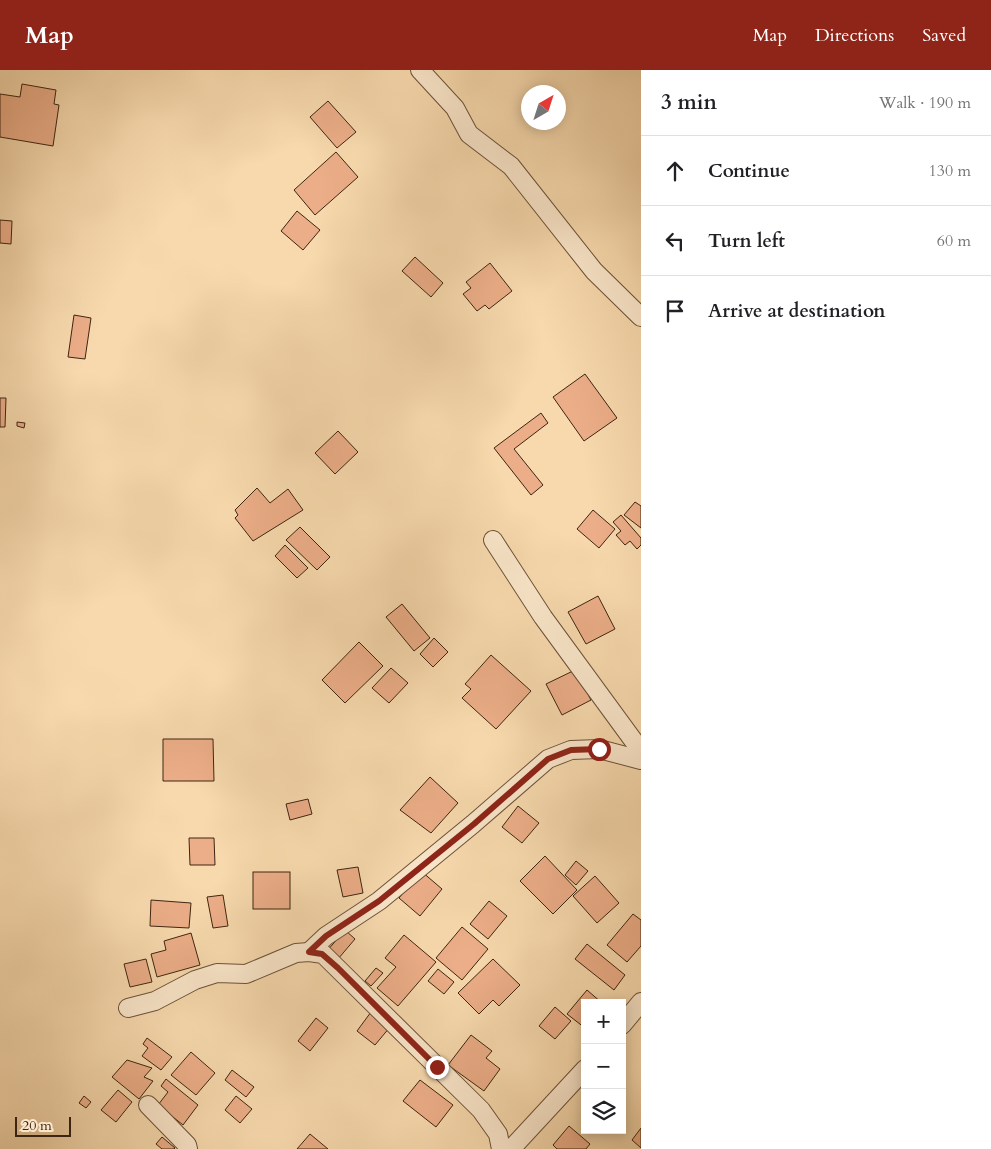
<!DOCTYPE html>
<meta charset="utf-8">
<style>
:root{--surface:#fff;--page:#f6f6f6;--text:#202124;--muted:#757577;--line:#e0e0e0;--accent:#8f2418}
body{margin:0;font-family:Cardo,serif;background:var(--page);color:var(--text)}
.controls{position:absolute;right:15px;bottom:15px;display:grid;overflow:hidden;border-radius:0px;box-shadow:0 2px 12px #0003}
.controls button{width:45px;height:45px;display:grid;place-items:center;padding:0;border:0;border-bottom:1px solid var(--line);background:var(--surface);color:var(--text);font:25px sans-serif}
.compass{position:absolute;left:521px;top:15px;width:45px;height:45px;border-radius:50%;background:var(--surface);box-shadow:0 2px 12px #0003;rotate:39deg}
.scale{position:absolute;left:15px;bottom:12px;width:56px;box-sizing:border-box;padding-left:5px;border:2px solid #3e2510;border-top:0;font-size:14px;line-height:18px;white-space:nowrap;color:#3e2510;-webkit-text-stroke:4px #fae6ca;paint-order:stroke}
.stop{position:absolute;width:15px;height:15px;margin:-11px;border:4px solid #8f2418;border-radius:50%;background:#fff}
.stop.end{background:#8f2418;border-color:#fff;box-shadow:0 1px 5px #0008}
.list{margin:0;padding:0;list-style:none}
h2{display:flex;justify-content:space-between;align-items:center;height:65px;margin:0;padding:0 20px;font-size:21px}
h2 small{font-size:16px;font-weight:400;color:var(--muted)}
.list li{display:grid;grid-template-columns:32px 1fr auto;gap:15px;align-items:center;box-sizing:border-box;height:70px;padding:0 20px;border-top:1px solid var(--line)}
.list b{display:block;font-size:19px;white-space:nowrap}
.list em{font-size:16px;font-style:normal;color:var(--muted)}
.icon{flex:none;width:28px;height:28px;fill:none;stroke:currentColor;stroke-width:2;stroke-linecap:round;stroke-linejoin:round}
.map{position:relative;flex:none;width:641px;height:1079px;overflow:hidden}
header{display:flex;align-items:center;gap:30px;box-sizing:border-box;height:70px;padding:0 25px;background:var(--accent);color:#fff}
header strong{font-size:24px}
nav{display:flex;gap:28px;margin-inline-start:auto;font-size:18px}
main{display:flex}
aside{flex:1;background:var(--surface)}
.map>svg:first-child{display:block}
</style>
<header>
<strong>Map</strong>
<nav><a>Map</a><a>Directions</a><a>Saved</a></nav>
</header>
<main>
<div class="map">
<svg width="641" height="1079" viewBox="0 0 641 1079">
<rect width="100%" height="100%" fill="#f7d9ad"/>
<filter id="stains"><feTurbulence type="fractalNoise" baseFrequency=".004" numOctaves="4"/><feColorMatrix values="0 0 0 0 .2 0 0 0 0 .09 0 0 0 0 .02 0 0 0 .5 -.17"/></filter>
<radialGradient id="worn" r=".72"><stop offset=".6" stop-color="#630" stop-opacity="0"/><stop offset="1" stop-color="#630" stop-opacity=".3"/></radialGradient>
<g fill="#ecae88" stroke="#3e2510">
<path d="M 22,14 L 56,20 L 54,34 L 59,35 L 53,76 L 0,67 L 0,24 L 20,27 Z"/>
<path d="M 328,31 L 356,62 L 337,78 L 310,47 Z"/>
<path d="M 336,82 L 358,107 L 315,145 L 294,120 Z"/>
<path d="M 297,141 L 320,160 L 303,180 L 281,161 Z"/>
<path d="M 0,150 L 12,151 L 11,174 L 0,173 Z"/>
<path d="M 415,187 L 443,213 L 431,227 L 402,201 Z"/>
<path d="M 490,193 L 512,221 L 489,239 L 485,235 L 477,241 L 463,224 L 471,218 L 466,212 Z"/>
<path d="M 74,245 L 91,248 L 85,289 L 68,287 Z"/>
<path d="M 585,304 L 617,348 L 584,371 L 553,327 Z"/>
<path d="M 0,328 L 6,328 L 5,357 L 0,357 Z"/>
<path d="M 541,343 L 548,353 L 514,379 L 543,415 L 531,425 L 494,378 Z"/>
<path d="M 17,352 L 25,353 L 24,358 L 17,356 Z"/>
<path d="M 338,361 L 358,382 L 335,404 L 315,383 Z"/>
<path d="M 257,418 L 270,433 L 288,419 L 303,440 L 253,471 L 235,448 L 238,445 L 235,440 Z"/>
<path d="M 635,432 L 641,436 L 641,458 L 624,445 Z"/>
<path d="M 593,440 L 615,459 L 599,478 L 577,459 Z"/>
<path d="M 621,445 L 641,468 L 641,475 L 637,479 L 630,471 L 625,475 L 616,465 L 621,461 L 613,452 Z"/>
<path d="M 300,457 L 330,487 L 317,500 L 286,470 Z"/>
<path d="M 285,475 L 308,498 L 297,508 L 275,486 Z"/>
<path d="M 598,526 L 615,559 L 586,574 L 568,542 Z"/>
<path d="M 402,534 L 430,568 L 414,581 L 386,547 Z"/>
<path d="M 434,568 L 448,582 L 433,597 L 420,584 Z"/>
<path d="M 359,572 L 383,596 L 345,633 L 322,610 Z"/>
<path d="M 491,585 L 531,621 L 496,659 L 462,628 L 471,619 L 465,614 Z"/>
<path d="M 391,598 L 408,613 L 389,633 L 372,618 Z"/>
<path d="M 575,600 L 591,630 L 562,645 L 546,614 Z"/>
<path d="M 163,669 L 213,669 L 214,711 L 163,711 Z"/>
<path d="M 430,707 L 458,733 L 431,763 L 400,740 Z"/>
<path d="M 308,729 L 312,744 L 290,750 L 286,734 Z"/>
<path d="M 518,736 L 539,753 L 522,773 L 502,757 Z"/>
<path d="M 189,768 L 214,768 L 215,795 L 190,795 Z"/>
<path d="M 545,786 L 577,820 L 553,844 L 520,811 Z"/>
<path d="M 576,791 L 588,801 L 576,815 L 565,805 Z"/>
<path d="M 358,797 L 363,823 L 343,827 L 337,800 Z"/>
<path d="M 421,801 L 442,819 L 420,846 L 399,828 Z"/>
<rect x="253" y="802" width="37" height="37"/>
<path d="M 595,806 L 619,833 L 597,853 L 573,826 Z"/>
<path d="M 223,825 L 228,856 L 213,858 L 207,827 Z"/>
<path d="M 151,830 L 191,833 L 189,858 L 150,856 Z"/>
<path d="M 489,831 L 507,846 L 488,869 L 470,854 Z"/>
<path d="M 633,844 L 641,850 L 641,876 L 627,892 L 607,875 Z"/>
<path d="M 462,857 L 488,879 L 462,910 L 436,888 Z"/>
<path d="M 345,860 L 355,869 L 338,889 L 327,881 Z"/>
<path d="M 191,863 L 200,895 L 157,907 L 151,884 L 166,880 L 164,871 Z"/>
<path d="M 404,865 L 436,892 L 398,936 L 377,918 L 396,897 L 385,888 Z"/>
<path d="M 587,874 L 625,905 L 614,920 L 575,889 Z"/>
<path d="M 146,889 L 152,912 L 130,917 L 124,894 Z"/>
<path d="M 493,889 L 520,915 L 499,936 L 493,930 L 479,944 L 458,923 Z"/>
<path d="M 376,898 L 383,903 L 371,916 L 365,911 Z"/>
<path d="M 438,899 L 454,912 L 444,924 L 428,911 Z"/>
<path d="M 587,920 L 602,933 L 585,933 L 585,958 L 567,944 Z"/>
<path d="M 555,937 L 571,951 L 555,969 L 539,956 Z"/>
<path d="M 371,942 L 390,957 L 375,975 L 357,961 Z"/>
<path d="M 316,948 L 328,958 L 310,981 L 298,971 Z"/>
<path d="M 471,965 L 492,981 L 486,988 L 500,999 L 484,1021 L 448,995 Z"/>
<path d="M 147,968 L 172,987 L 161,1000 L 142,986 L 148,978 L 143,974 Z"/>
<path d="M 191,982 L 215,1003 L 196,1025 L 171,1005 Z"/>
<path d="M 127,990 L 152,998 L 144,1007 L 153,1011 L 139,1029 L 112,1007 Z"/>
<path d="M 232,1000 L 254,1017 L 246,1027 L 225,1010 Z"/>
<path d="M 166,1009 L 198,1035 L 183,1055 L 158,1035 L 168,1022 L 161,1016 Z"/>
<path d="M 420,1010 L 453,1035 L 436,1057 L 403,1031 Z"/>
<path d="M 118,1020 L 132,1032 L 116,1052 L 101,1040 Z"/>
<path d="M 84,1026 L 91,1032 L 86,1038 L 79,1033 Z"/>
<path d="M 236,1026 L 252,1039 L 240,1053 L 225,1040 Z"/>
<path d="M 569,1056 L 590,1074 L 586,1079 L 557,1079 L 553,1075 Z"/>
<path d="M 641,1058 L 641,1078 L 632,1070 Z"/>
<path d="M 310,1064 L 328,1079 L 297,1079 Z"/>
<path d="M 162,1067 L 175,1078 L 174,1079 L 162,1079 L 156,1074 Z"/>
</g>
<g fill="none" stroke-linecap="round" stroke-linejoin="round">
<defs>
<g id="street">
<path d="M 420,0 L 455,38 L 469,64 L 511,96 L 594,201 L 641,247"/>
<path d="M 493,470 L 543,547 L 641,681"/>
<path d="M 309,882 L 326,866 L 379,831 L 473,754 L 548,689 L 571,680 L 599,679 L 641,690"/>
<path d="M 128,938 L 155,931 L 195,910 L 217,903 L 246,904 L 296,883 L 309,882 L 323,884 L 481,1040 L 498,1064 L 501,1079"/>
<path d="M 622,955 L 641,932"/>
<path d="M 148,1035 L 187,1075 L 188,1079"/>
<path d="M 511,1079 L 585,999"/>
</g>
</defs>
<use href="#street" stroke="#6c5237" stroke-width="20"/>
<use href="#street" stroke="#fae6ca" stroke-width="18"/>
</g>
<g fill="none" stroke-linecap="round" stroke-linejoin="round">
<path stroke="#8f2418" stroke-width="6" d="M 437,997 L 338,898 L 322,884 L 309,882 L 326,866 L 379,831 L 474,754 L 548,689 L 571,680 L 599,679"/>
</g>
<rect width="100%" height="100%" filter="url(#stains)"/>
<rect width="100%" height="100%" fill="url(#worn)"/>
</svg>
<div class="controls">
<button>+</button>
<button>−</button>
<button><svg class="icon" aria-label="layers" viewBox="0 0 24 24"><path d="M12 4l9 5-9 5-9-5zM3 14l9 5 9-5"/></svg></button>
</div>
<svg class="compass" viewBox="-18 -18 36 36"><path d="M0-13l5 13h-10z" fill="#e53935"/><path d="M0 13l5-13h-10z" fill="#757577"/></svg>
<div class="scale">20 m</div>
<div class="stop" style="left:599px;top:679px"></div>
<div class="stop end" style="left:437px;top:997px"></div>
</div>
<aside>
<h2>3 min<small>Walk · 190 m</small></h2>
<ul class="list">
<li><svg class="icon" aria-label="ahead" viewBox="0 0 24 24"><path d="M12 20V5M6 11l6-6 6 6"/></svg><div><b>Continue</b></div><em>130 m</em></li>
<li><svg class="icon" aria-label="left" viewBox="0 0 24 24"><path d="M17 20v-9H6M10 6l-5 5 5 5"/></svg><div><b>Turn left</b></div><em>60 m</em></li>
<li><svg class="icon" aria-label="arrive" viewBox="0 0 24 24"><path d="M6 21V4h12l-3 4 3 4H6"/></svg><div><b>Arrive at destination</b></div></li>
</ul>
</aside>
</main>
